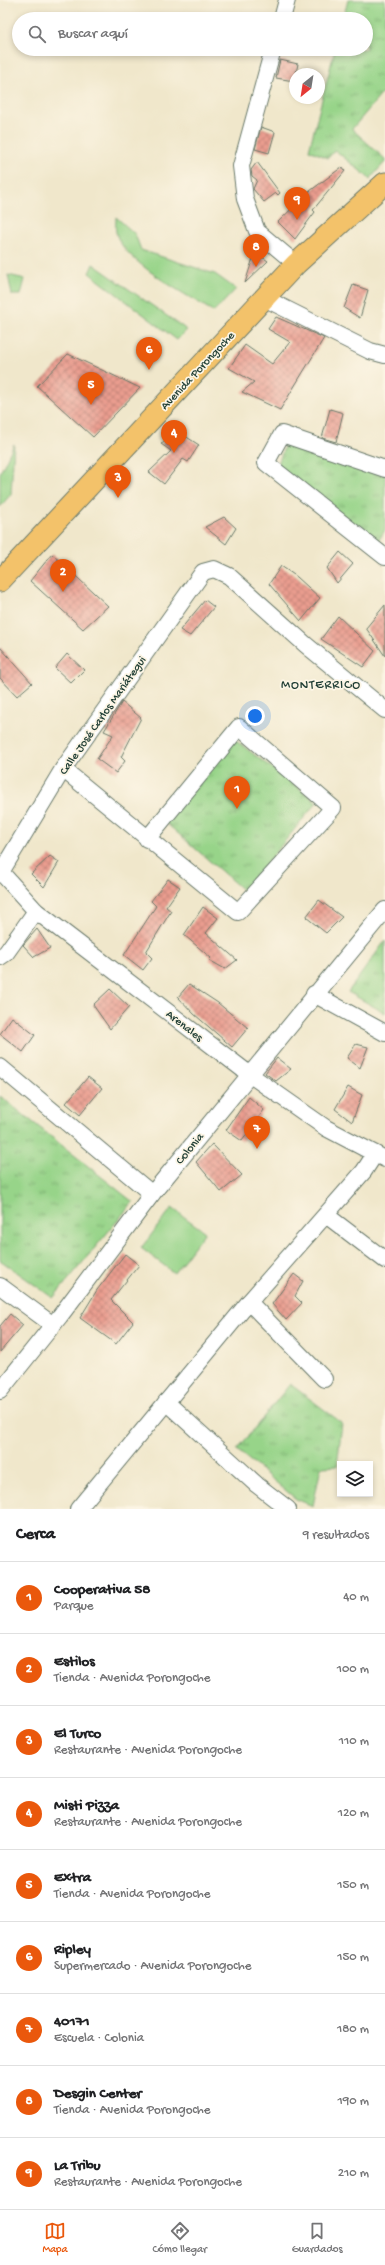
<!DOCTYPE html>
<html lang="es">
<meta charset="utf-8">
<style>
:root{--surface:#fff;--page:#f6f6f6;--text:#202124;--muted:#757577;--line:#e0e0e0;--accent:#ea580c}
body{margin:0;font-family:"Gochi Hand",sans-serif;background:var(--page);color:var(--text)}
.controls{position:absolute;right:12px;bottom:12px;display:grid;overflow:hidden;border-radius:0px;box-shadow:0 2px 6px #0003}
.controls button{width:36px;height:36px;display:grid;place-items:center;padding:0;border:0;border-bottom:1px solid var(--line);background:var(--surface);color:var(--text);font:20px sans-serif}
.compass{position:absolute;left:289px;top:68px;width:36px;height:36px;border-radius:50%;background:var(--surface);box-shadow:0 2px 6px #0003;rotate:210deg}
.you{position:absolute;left:255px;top:716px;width:14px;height:14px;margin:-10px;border:3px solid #fff;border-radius:50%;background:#1a73e8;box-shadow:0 0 0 6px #1a73e833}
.badge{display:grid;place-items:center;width:26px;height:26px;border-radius:50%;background:var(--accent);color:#fff;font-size:13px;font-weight:700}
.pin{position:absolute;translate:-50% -33px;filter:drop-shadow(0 1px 2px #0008)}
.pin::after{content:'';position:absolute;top:21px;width:14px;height:12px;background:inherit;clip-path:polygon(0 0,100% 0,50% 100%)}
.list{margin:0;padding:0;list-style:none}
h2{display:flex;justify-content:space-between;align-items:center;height:52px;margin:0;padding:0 16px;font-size:17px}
h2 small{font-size:13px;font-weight:400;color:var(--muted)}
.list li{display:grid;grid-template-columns:26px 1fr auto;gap:12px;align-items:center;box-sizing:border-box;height:72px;padding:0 16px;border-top:1px solid var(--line)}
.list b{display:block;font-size:15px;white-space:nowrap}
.list p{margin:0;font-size:13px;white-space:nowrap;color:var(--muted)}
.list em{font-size:13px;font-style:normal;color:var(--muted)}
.icon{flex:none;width:22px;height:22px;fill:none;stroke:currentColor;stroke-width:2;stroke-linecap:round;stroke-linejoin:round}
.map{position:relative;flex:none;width:385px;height:1509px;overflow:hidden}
.search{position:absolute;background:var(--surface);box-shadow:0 2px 6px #0003;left:12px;right:12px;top:12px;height:44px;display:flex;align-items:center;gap:10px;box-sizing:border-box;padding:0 14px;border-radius:22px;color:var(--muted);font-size:15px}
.sheet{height:700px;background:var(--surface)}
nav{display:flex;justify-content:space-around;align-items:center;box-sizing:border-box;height:56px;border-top:1px solid var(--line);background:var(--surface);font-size:11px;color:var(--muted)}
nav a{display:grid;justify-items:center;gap:2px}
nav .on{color:var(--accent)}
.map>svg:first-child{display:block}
</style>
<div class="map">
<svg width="385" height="1509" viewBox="0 0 385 1509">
<defs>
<pattern id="park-tufts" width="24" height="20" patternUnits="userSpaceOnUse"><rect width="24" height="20" fill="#97d489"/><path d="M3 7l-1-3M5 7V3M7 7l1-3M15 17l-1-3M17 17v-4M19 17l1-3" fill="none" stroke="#7bad71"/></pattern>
<pattern id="building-cross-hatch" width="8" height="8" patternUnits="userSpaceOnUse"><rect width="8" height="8" fill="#ea9d8f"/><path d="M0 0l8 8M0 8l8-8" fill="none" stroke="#bd8176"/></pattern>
</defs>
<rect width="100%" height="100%" fill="#fcf5e5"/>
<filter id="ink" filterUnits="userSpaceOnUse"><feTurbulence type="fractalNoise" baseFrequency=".025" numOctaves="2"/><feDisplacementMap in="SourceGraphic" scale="8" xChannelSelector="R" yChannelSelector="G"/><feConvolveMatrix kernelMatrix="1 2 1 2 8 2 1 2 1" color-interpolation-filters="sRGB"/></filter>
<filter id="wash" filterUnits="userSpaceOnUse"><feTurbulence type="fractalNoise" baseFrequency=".012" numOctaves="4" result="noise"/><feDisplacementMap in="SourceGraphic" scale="16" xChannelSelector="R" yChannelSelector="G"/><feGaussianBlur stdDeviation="0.9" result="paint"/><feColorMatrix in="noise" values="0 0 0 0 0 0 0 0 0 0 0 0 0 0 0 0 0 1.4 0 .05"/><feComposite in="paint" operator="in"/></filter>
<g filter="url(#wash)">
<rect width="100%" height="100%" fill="#f0e7cb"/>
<g fill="#97d489" stroke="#5b885e">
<path d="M 116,217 L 135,234 L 141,250 L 215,274 L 236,289 L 214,312 C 189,296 121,261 116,232 C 115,227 116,222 116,217 Z"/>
<path d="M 93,264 L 187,330 L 177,340 L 89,273 Z"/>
<path d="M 8,275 L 25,279 L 21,295 L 12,295 Z"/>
<path d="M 14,444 L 11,494 L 0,507 L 0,473 Z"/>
<path d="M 172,1208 L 205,1232 L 174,1273 L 141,1248 Z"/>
</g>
<g fill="url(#park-tufts)" stroke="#5b885e">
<path d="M 348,0 L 385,0 L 385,90 L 352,129 L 385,159 L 385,162 L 370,179 L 335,150 L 328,158 L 309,150 L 335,49 L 366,49 L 366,19 L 343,19 Z"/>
<path d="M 287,439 L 385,473 L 385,530 L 378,542 L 277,467 Z"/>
<path d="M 227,734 L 317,802 L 244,891 L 158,816 Z"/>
<path d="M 385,941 L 385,1013 L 348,992 Z"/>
<path d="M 0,1096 L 133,1202 L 53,1298 L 0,1260 Z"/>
<path d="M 290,1384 L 342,1423 L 337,1466 L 321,1467 L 313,1506 L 296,1499 L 237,1450 Z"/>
</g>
<g id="blocks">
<g fill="url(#building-cross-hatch)">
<path d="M 280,60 L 298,64 L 294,81 L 276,78 Z"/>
<path d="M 261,127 L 275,132 L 269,153 L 255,149 Z"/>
<path d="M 257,162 L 280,193 L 278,195 L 276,193 L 264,202 L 253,189 L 257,180 L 252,176 L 251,170 Z"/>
<path d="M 342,167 L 345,171 L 313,210 L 315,212 L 295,239 L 278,222 L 310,191 Z"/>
<path d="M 255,252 L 268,261 L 245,283 Z"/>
<path d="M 353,285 L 368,290 L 360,318 L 344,308 Z"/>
<path d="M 276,317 L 324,338 L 280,410 L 242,392 L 254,382 L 229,368 L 245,345 L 272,364 L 290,342 L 268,329 Z"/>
<path d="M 68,354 L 140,388 L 93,437 L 37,386 Z"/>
<path d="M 330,409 L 343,413 L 336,442 L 322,438 Z"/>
<path d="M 179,432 L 199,445 L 188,462 L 183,459 L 164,484 L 149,472 L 171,451 L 161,444 Z"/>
<path d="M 224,517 L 236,528 L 226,544 L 205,527 Z"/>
<path d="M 340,552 L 353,564 L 337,583 L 327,568 Z"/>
<path d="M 52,554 L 108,606 L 83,629 L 30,581 Z"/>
<path d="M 281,566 L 297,577 L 320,598 L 301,621 L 269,584 Z"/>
<path d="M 205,600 L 214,607 L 190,636 L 180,630 Z"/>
<path d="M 385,605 L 385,656 L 366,628 Z"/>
<path d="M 338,616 L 375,651 L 363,667 L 321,639 Z"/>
<path d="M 0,647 L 32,683 L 17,696 L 0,678 Z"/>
<path d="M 67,654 L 84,670 L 71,683 L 55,668 Z"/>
<path d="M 122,702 L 141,718 L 121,757 L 125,761 L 116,773 L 97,759 L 113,735 L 104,731 Z"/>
<path d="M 50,856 L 59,862 L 44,887 L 31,874 Z"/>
<path d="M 168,879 L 180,887 L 166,907 L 171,911 L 146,952 L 152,958 L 143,970 L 124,955 L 156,906 L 151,901 Z"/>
<path d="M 319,900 L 342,917 L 326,933 L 306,917 Z"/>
<path d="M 203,907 L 218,918 L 206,933 L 237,960 L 225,969 L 209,960 L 211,958 L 184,935 Z"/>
<path d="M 37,929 L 50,948 L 34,957 L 23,945 Z"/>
<path d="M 189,984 L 218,1003 L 248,1028 L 232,1047 L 194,1014 L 178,997 Z"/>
<path d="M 110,989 L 129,1007 L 110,1029 L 93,1005 Z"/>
<path d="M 12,1017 L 35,1035 L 23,1052 L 0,1034 Z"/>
<path d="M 356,1044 L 368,1047 L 360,1068 L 347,1058 Z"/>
<path d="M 277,1058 L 291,1069 L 276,1081 L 265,1073 Z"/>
<path d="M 88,1077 L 102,1088 L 80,1115 L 66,1103 Z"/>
<path d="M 348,1087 L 362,1095 L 352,1122 L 335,1109 Z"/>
<path d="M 249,1097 L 264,1110 L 242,1141 L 226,1130 Z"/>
<path d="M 212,1144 L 242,1175 L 221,1192 L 196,1162 Z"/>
<path d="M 125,1254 L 139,1265 L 111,1300 L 133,1322 L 116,1344 L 80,1318 L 97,1290 Z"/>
<path d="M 294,1274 L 303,1281 L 295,1296 L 302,1303 L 286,1320 L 272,1304 Z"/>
<path d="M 10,1314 L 23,1325 L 0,1352 L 0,1326 Z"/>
</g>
</g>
</g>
<g filter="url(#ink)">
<use href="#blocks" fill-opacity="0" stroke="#687869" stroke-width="1"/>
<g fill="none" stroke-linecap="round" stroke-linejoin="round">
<defs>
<g id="minor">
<path d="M 282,19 L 287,0"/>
<path d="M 273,49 L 241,166 L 245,199 L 257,231 L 296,264"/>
<path d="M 264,298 L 370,351 L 385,355"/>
<path d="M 385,469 L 282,434 L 266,463 L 385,557"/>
<path d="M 63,769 L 238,912 L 333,808 L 239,727 L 147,839"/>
<path d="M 0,871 L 36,911 L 249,1074 L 326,1128 L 385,1159"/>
<path d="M 1,872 L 63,769 L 203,572 L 214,569 L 229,576 L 306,645 L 385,710"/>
<path d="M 0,957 L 6,953 L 36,911"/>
<path d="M 314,994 L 385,1033"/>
<path d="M 0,1067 L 152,1194"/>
<path d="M 326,1215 L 385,1260"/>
<path d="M 0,1286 L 53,1325"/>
<path d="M 249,1302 L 324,1379"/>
<path d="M 0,1391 L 60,1316 L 152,1194 L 385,910"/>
<path d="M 166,1402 L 257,1485 L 288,1509"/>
<path d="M 78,1509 L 249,1302 L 364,1171 L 375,1154"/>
</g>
<path id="major" d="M 0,581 L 296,264 L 385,183"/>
</defs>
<use href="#minor" stroke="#687869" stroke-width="18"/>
<use href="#major" stroke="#687869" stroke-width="23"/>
<use href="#minor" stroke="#fff" stroke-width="16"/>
<use href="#major" stroke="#f3c26a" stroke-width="21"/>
</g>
</g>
<g text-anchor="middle" stroke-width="3.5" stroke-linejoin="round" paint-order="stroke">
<g font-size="12" fill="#1f3d34" stroke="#fcf5e5">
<text transform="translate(197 370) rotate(-47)" y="4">Avenida Porongoche</text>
<text transform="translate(102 715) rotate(-55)" y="4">Calle José Carlos Mariátegui</text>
<text transform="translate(185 1025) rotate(38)" y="4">Arenales</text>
<text transform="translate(189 1148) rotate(-51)" y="4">Colonia</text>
</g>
<g font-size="13" letter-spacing="1" fill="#1f3d34" stroke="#fcf5e5">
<text x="321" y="688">MONTERRICO</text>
</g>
</g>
</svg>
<div class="controls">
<button><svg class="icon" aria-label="layers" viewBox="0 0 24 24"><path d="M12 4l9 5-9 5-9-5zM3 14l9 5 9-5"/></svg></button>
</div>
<svg class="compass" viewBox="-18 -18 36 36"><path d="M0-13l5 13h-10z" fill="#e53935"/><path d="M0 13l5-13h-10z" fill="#757577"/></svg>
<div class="you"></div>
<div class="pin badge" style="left:237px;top:809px">1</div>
<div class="pin badge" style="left:63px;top:592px">2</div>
<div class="pin badge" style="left:118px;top:498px">3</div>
<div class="pin badge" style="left:174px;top:453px">4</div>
<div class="pin badge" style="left:91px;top:405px">5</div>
<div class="pin badge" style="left:149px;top:370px">6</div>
<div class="pin badge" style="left:257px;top:1149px">7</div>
<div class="pin badge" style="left:256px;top:267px">8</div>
<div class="pin badge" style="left:297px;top:220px">9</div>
<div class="search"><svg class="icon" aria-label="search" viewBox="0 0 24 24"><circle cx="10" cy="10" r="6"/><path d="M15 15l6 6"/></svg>Buscar aquí</div>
</div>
<section class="sheet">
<h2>Cerca<small>9 resultados</small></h2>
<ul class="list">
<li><span class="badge">1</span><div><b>Cooperativa 58</b><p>Parque</p></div><em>40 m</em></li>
<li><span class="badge">2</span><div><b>Estilos</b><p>Tienda · Avenida Porongoche</p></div><em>100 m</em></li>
<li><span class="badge">3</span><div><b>El Turco</b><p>Restaurante · Avenida Porongoche</p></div><em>110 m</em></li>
<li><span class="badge">4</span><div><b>Misti Pizza</b><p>Restaurante · Avenida Porongoche</p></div><em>120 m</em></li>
<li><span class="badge">5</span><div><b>Extra</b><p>Tienda · Avenida Porongoche</p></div><em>150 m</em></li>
<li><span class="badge">6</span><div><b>Ripley</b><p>Supermercado · Avenida Porongoche</p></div><em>150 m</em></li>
<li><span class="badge">7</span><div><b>40171</b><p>Escuela · Colonia</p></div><em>180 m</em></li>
<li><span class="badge">8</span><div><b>Desgin Center</b><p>Tienda · Avenida Porongoche</p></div><em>190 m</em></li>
<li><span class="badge">9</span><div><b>La Tribu</b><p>Restaurante · Avenida Porongoche</p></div><em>210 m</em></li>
</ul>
</section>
<nav>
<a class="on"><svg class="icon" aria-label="map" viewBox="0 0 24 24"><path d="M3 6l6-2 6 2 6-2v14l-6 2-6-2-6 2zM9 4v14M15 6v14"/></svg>Mapa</a>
<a><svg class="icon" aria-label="directions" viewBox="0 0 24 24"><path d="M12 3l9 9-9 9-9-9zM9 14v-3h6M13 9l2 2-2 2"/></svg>Cómo llegar</a>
<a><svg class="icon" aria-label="saved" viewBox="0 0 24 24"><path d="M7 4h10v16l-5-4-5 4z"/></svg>Guardados</a>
</nav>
